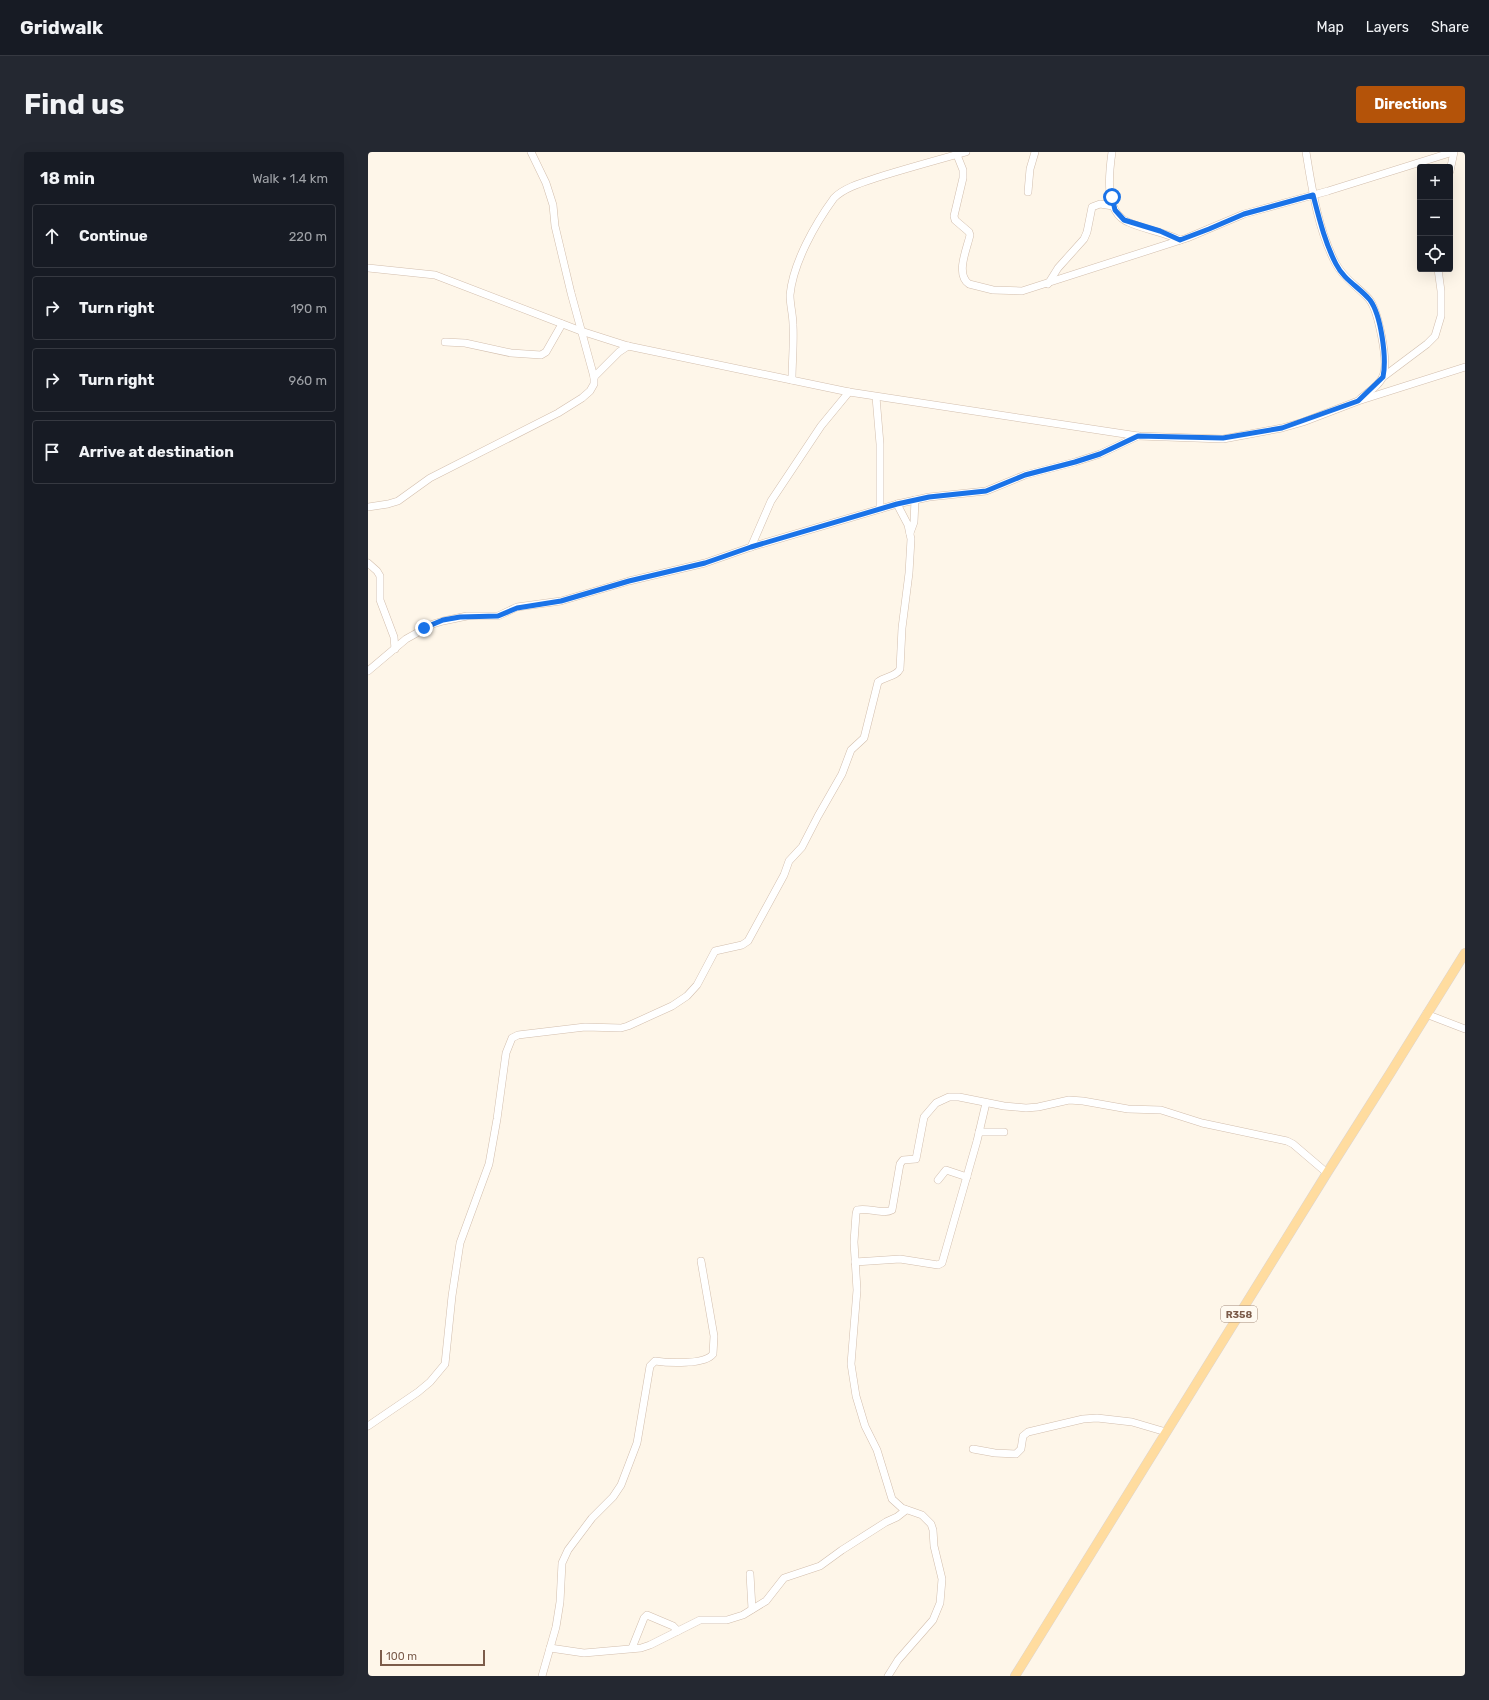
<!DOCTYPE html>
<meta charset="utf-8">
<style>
:root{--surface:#171b24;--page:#242831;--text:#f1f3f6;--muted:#9ea1a6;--line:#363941;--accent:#b45309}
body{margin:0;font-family:Rubik,sans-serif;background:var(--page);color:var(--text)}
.controls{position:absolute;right:12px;top:12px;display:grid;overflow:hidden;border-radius:4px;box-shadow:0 4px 16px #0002}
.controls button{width:36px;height:36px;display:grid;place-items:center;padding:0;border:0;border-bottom:1px solid var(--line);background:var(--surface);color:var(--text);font:20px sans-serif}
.scale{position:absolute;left:12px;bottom:10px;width:105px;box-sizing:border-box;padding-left:4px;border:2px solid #7c5c4a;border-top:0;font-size:11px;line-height:14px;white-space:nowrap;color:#7c5c4a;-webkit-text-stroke:3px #fffaf1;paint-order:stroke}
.stop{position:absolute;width:12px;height:12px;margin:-9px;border:3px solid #1a73e8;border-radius:50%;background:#fff}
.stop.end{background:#1a73e8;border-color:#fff;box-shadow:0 1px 4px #0008}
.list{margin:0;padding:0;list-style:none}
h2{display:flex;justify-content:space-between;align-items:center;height:52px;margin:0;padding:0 16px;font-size:17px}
h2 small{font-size:13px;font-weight:400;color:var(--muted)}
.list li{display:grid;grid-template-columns:26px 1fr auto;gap:12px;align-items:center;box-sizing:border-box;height:64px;margin:0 8px 8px;padding:0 8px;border:1px solid var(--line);border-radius:4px}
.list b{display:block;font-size:15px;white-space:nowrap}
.list em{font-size:13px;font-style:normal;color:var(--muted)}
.icon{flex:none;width:22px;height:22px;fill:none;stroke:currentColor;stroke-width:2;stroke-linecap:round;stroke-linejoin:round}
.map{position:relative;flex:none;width:1097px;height:1524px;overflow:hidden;border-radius:4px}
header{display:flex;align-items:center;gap:24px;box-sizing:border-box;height:56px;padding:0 20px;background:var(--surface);border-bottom:1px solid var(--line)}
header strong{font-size:19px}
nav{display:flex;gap:22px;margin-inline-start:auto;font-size:14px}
.intro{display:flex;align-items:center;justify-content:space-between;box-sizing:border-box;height:96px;padding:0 24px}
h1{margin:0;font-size:28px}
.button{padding:10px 18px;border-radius:4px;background:var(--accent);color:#fff;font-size:14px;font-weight:700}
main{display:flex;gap:24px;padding:0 24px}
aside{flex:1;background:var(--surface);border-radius:4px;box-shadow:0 4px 16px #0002}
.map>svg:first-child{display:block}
</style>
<header>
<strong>Gridwalk</strong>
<nav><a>Map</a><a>Layers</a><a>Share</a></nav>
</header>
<div class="intro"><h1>Find us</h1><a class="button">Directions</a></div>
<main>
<aside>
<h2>18 min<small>Walk · 1.4 km</small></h2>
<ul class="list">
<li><svg class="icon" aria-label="ahead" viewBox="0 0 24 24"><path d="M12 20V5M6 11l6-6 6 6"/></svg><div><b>Continue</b></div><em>220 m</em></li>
<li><svg class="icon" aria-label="right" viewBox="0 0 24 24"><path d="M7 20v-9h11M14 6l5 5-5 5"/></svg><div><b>Turn right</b></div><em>190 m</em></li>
<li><svg class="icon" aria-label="right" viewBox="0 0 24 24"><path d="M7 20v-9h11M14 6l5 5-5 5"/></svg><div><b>Turn right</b></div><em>960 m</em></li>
<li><svg class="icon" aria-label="arrive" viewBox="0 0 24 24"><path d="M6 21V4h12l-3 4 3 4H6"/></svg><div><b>Arrive at destination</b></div></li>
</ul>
</aside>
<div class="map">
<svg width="1097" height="1524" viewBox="0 0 1097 1524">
<rect width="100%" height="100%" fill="#fef6e9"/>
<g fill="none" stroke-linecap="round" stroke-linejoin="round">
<defs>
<g id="minor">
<path d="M 744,0 C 741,21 736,60 760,70 C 777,78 794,79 812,88"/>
<path d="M 938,0 C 944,37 950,78 968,112 C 976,127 990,135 1001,147 C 1010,158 1021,210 1015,224 C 1012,233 999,241 992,247"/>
<path d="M 589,3 L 595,18 L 595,26 L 586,64 L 587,68 L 601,80 L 602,83 C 599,97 587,122 601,132 L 625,138 L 654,139 L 819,86 L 876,62 L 960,39 L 1085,0"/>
<path d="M 1082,19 L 1086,0"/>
<path d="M 660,40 L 662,17 L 667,0"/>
<path d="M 0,116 L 67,123 L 213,179 L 260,194 L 481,240 L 770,284 L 855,287 L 914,276 L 935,270 L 990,249 L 1097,215"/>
<path d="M 680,132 L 690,116 L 716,87 L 719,80 L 724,55 L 732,52 L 745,54"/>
<path d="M 77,190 L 97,191 L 143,201 L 173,203 L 178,200 L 194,172"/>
<path d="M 226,225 L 251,200 L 260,194"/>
<path d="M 1015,225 L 1059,192 L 1067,184 L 1073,164 L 1073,139 L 1070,117"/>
<path d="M 424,228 C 424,210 426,192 425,173 C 425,163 422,153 422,143 C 425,111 447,72 466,46 C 477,35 496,30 511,25 C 540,16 569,8 598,0"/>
<path d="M 508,245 L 512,292 L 512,357"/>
<path d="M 0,355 L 20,352 L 30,349 L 62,326 L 190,261 L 214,246 L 222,239 L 226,232 L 226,225 L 203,141 L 187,74 L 185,53 L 178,31 L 163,0"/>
<path d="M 542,381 L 546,370 L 547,348"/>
<path d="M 383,395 L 403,349 L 453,274 L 481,240"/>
<path d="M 0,411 L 9,419 L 12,424 L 12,448 L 26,485 L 27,497"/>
<path d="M 0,519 L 38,487 L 65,472 L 75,469 L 99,464 L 130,464 L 149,455 L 193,449 L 261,429 L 337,411 L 383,395 L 529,352 L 561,345 L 618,339 L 657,323 L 707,310 L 732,302 L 770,284"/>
<path d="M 1058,862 L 1097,877"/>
<path d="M 611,980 L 636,980"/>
<path d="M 570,1028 L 578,1018 L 599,1025"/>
<path d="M 487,1110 L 532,1107 L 570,1113 L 574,1111 L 609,989 L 618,951"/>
<path d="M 0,1274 L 50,1240 L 62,1230 L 77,1212 L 84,1144 L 92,1091 L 121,1012 L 129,967 L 138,901 L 144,886 L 150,883 L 217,875 L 253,876 L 260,874 L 304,854 L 319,844 L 329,833 L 347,799 L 374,793 L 380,789 L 416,723 L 421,709 L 434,695 L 450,664 L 474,622 L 483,598 L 496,586 L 510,530 C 517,524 528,525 532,517 L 534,476 L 541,421 L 543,387 L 540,373 L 529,352"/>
<path d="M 605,1297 L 627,1301 L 648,1302 L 653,1297 L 655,1284 L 660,1280 L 715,1267 L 729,1266 L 764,1270 L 798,1280"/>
<path d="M 382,1422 L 384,1457"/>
<path d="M 182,1496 L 216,1501 L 273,1496 L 282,1493 L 332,1468 L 359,1468 L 375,1463 L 398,1449 L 416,1426 L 452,1414 L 474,1398 L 518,1370 L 529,1365 L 538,1358"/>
<path d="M 264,1496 L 276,1466 L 279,1463 L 305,1474 L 310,1479"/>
<path d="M 174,1524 L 188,1475 L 192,1450 L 194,1411 L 200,1398 L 224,1366 L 245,1345 L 253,1333 L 269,1291 L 282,1214 L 287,1209 C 300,1211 337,1213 345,1202 L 346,1184 L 333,1109"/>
<path d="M 520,1524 L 530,1508 L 565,1468 L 572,1451 L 574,1427 L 566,1394 L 565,1378 L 563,1372 L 554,1363 L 534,1356 L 524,1347 L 509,1298 L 497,1274 L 488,1244 L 483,1212 L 489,1138 L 486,1090 L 488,1062 L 489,1058 C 500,1055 515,1063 524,1058 L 532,1012 L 535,1008 L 548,1007 L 556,965 L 568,951 L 581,945 L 591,945 L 636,954 L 658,956 L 670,955 L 701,948 L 715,949 L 760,957 L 793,958 L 834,971 L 919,989 L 925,992 L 959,1021"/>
</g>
<path id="major" d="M 647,1524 L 959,1021 L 1023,920 L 1097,801"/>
</defs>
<use href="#minor" stroke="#d2bead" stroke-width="8"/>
<use href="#major" stroke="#ddd5d0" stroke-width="10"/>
<use href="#minor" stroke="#fff" stroke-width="7"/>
<use href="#major" stroke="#ffdc9f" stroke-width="9"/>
</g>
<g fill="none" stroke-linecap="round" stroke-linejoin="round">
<path stroke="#1a73e8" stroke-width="5" d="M 56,476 L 75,468 L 92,465 L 130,464 L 149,456 L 193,449 L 261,429 L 337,411 L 383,395 L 529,352 L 561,345 L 618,339 L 657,323 L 707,310 L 732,302 L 770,284 L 855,286 L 914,276 L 990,249 L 1015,225 C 1019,206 1013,163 1002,148 C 991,135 976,128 968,112 C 957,91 951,66 945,43 L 876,62 L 841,77 L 812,88 L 792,79 L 756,68 L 747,58 L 744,45"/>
</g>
<g text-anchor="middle" stroke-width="3.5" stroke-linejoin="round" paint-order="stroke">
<rect fill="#fffaf1" stroke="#a38b7c" stroke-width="1" x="853" y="1154" width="36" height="16" rx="3"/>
<g font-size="10" font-weight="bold" fill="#7c5c4a">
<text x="871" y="1166">R358</text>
</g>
</g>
</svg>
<div class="controls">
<button>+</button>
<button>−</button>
<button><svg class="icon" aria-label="locate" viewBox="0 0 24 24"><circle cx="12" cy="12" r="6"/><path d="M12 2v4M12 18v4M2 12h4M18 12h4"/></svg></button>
</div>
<div class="scale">100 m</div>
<div class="stop" style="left:744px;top:45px"></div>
<div class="stop end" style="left:56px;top:476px"></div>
</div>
</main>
